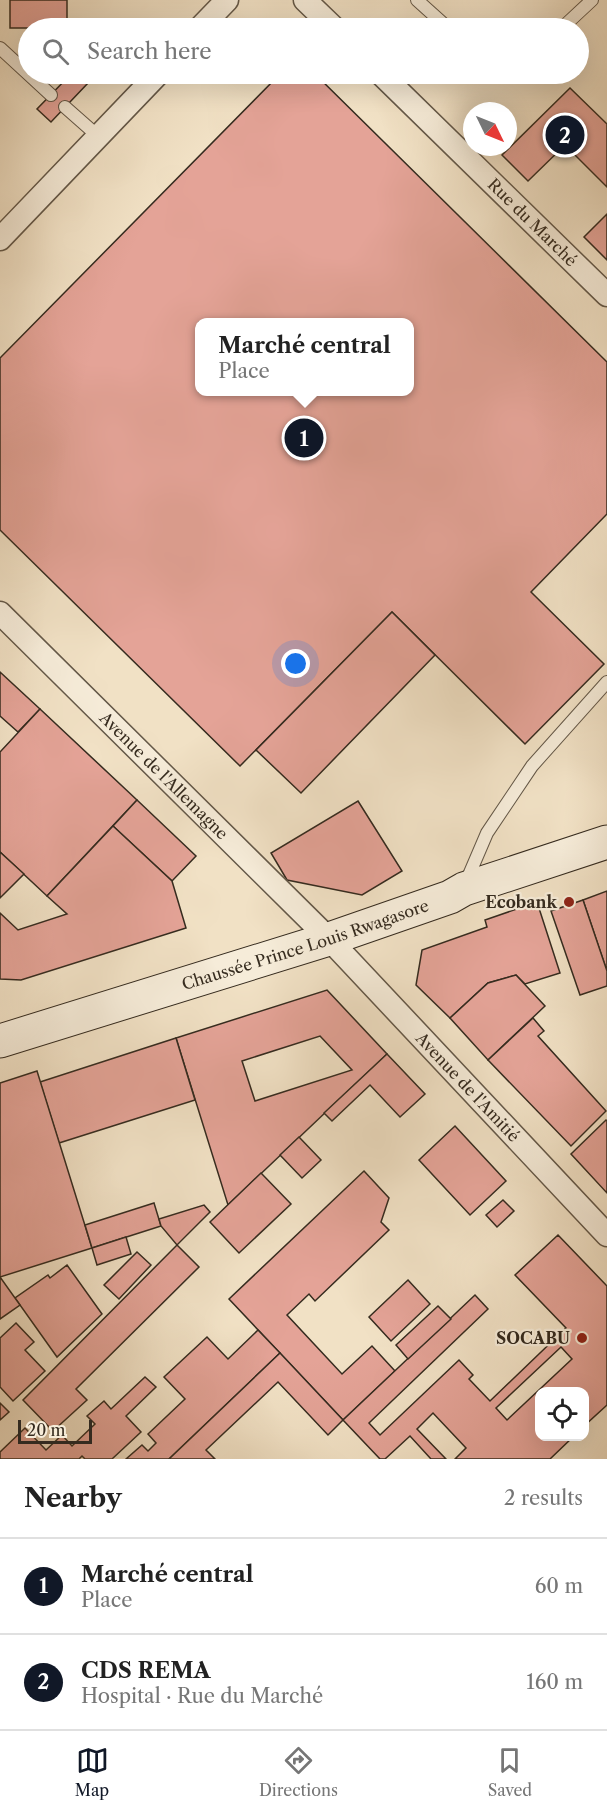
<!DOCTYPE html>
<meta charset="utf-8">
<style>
:root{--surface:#fff;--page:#f6f6f6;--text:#222;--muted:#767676;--line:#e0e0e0;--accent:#111827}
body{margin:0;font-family:"Libre Caslon Text",serif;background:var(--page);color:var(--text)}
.controls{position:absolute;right:18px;bottom:18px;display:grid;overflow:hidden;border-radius:12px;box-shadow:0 6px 24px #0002}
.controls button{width:54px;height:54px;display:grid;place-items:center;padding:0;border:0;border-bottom:2px solid var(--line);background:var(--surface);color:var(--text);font:30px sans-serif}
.compass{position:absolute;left:463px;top:102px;width:54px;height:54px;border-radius:50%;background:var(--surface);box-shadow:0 6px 24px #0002;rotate:133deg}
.scale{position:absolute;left:18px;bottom:15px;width:74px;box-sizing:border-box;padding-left:6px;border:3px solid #352b1f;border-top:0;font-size:16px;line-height:21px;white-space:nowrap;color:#352b1f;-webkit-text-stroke:4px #f6ecd9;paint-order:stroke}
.you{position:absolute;left:296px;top:664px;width:21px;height:21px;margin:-15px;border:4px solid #fff;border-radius:50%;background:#1a73e8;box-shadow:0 0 0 9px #1a73e833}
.badge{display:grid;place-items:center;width:39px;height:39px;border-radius:50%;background:var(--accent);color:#fff;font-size:20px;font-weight:700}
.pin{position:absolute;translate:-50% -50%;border:3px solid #fff;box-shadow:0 2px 6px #0006}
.popup{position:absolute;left:195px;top:318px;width:219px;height:78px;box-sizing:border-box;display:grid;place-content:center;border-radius:12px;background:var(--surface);filter:drop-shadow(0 2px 4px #0005);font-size:20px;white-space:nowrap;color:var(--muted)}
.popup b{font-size:22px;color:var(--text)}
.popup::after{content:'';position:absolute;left:50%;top:100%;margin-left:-12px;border:12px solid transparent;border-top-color:var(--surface)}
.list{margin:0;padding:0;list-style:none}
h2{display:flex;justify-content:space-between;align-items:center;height:78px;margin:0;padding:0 24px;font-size:26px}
h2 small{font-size:20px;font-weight:400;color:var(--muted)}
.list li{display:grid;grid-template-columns:39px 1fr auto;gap:18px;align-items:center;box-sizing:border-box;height:96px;padding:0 24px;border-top:2px solid var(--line)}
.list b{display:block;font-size:22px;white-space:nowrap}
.list p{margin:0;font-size:20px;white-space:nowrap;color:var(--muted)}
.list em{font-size:20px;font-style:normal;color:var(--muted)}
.icon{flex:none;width:33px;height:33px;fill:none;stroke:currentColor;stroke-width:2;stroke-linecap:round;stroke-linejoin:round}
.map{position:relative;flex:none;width:607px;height:1459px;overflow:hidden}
.search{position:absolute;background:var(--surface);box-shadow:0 6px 24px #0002;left:18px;right:18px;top:18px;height:66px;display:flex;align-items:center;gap:15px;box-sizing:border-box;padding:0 21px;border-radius:33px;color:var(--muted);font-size:22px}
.sheet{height:270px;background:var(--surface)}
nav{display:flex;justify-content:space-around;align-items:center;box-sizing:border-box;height:84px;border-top:2px solid var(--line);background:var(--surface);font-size:16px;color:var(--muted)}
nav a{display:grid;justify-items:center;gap:3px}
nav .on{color:var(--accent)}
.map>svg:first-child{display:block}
</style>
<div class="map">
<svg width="607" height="1459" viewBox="0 0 607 1459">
<rect width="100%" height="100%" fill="#f1e1c5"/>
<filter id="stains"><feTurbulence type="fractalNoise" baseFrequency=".00333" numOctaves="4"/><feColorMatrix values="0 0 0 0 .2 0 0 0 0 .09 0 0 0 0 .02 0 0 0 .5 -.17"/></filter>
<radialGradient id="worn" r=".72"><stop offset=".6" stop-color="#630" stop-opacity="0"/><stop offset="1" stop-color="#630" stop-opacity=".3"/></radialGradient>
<g fill="#e4a397" stroke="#352b1f" stroke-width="1.5" fill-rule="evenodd">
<rect x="10" y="0" width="57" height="28"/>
<path d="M 71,74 L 78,74 L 88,83 L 51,122 L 37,109 Z"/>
<path d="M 280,74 L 315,74 L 607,362 L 607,514 L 531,592 L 604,664 L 525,744 L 392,612 L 240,766 L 0,530 L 0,358 ZM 199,322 L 409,322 L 409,392 L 199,392 Z"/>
<path d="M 570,88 L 607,124 L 607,187 L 565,145 L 528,181 L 502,155 Z"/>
<path d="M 607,214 L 607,260 L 584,237 Z"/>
<path d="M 392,612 L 435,655 L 301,793 L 256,750 Z"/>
<path d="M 0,672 L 40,709 L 18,732 L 0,716 Z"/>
<path d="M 40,709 L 137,800 L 47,896 L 0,852 L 0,752 Z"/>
<path d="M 137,800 L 196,856 L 172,881 L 113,826 Z"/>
<path d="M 358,801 L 402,871 L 362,895 L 287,880 L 271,853 Z"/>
<path d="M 113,826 L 172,881 L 186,928 L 21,980 L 0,979 L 0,913 L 18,930 L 67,914 L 47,896 Z"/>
<path d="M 0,852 L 24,874 L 0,898 Z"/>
<path d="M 607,891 L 607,971 L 583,900 Z"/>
<path d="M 583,900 L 607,971 L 607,986 L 580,995 L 551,911 Z"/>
<path d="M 537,902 L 560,973 L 525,984 L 516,975 L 488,983 L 450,1018 L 416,985 L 422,950 L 487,927 L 485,920 Z"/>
<path d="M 516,975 L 545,1006 L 488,1060 L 450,1018 L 488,983 Z"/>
<path d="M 327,990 L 387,1054 L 228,1205 L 176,1038 ZM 320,1036 L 352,1070 L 255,1101 L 242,1061 Z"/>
<path d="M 533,1018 L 544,1031 L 538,1036 L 606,1111 L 571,1146 L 488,1060 Z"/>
<path d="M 176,1038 L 195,1100 L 59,1143 L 40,1082 Z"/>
<path d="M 387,1054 L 425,1094 L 400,1117 L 370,1085 L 332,1121 L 324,1113 Z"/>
<path d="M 37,1071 L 92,1248 L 0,1277 L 0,1083 Z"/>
<path d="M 606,1120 L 607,1121 L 607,1193 L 571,1154 Z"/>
<path d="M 455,1126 L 506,1181 L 470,1215 L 419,1160 Z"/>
<path d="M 299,1137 L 321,1160 L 302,1178 L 280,1155 Z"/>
<path d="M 364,1171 L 389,1198 L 381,1222 L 389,1230 L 315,1301 L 309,1294 L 287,1315 L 342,1374 L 372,1346 L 395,1371 L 343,1420 L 229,1299 Z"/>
<path d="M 261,1173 L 291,1204 L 239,1253 L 210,1222 Z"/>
<path d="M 503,1200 L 514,1211 L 497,1227 L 486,1215 Z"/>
<path d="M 154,1203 L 161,1226 L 92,1248 L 85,1225 Z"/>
<path d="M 204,1205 L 210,1212 L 177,1245 L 161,1226 L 159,1219 Z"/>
<path d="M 558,1235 L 607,1286 L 607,1405 L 584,1426 L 584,1392 L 540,1392 L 540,1436 L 574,1436 L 550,1459 L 455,1459 L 466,1448 L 433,1413 L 417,1429 L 446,1459 L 431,1459 L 410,1436 L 385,1459 L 380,1459 L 343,1420 L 475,1295 L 488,1309 L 369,1423 L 380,1435 L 459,1360 L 473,1375 L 469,1379 L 490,1401 L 566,1328 L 515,1275 ZM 561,1347 L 572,1359 L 507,1420 L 496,1408 Z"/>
<path d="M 126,1237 L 131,1254 L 97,1265 L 92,1248 Z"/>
<path d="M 177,1245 L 199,1267 L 76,1389 L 87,1400 L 53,1431 L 23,1400 Z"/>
<path d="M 137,1252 L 151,1265 L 119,1299 L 104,1285 Z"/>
<path d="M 67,1265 L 102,1314 L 57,1357 L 15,1298 L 48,1275 L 50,1278 Z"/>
<path d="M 0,1277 L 20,1305 L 0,1319 Z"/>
<path d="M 408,1280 L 430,1304 L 391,1341 L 369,1317 Z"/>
<path d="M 438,1306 L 451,1319 L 408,1359 L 396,1345 Z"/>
<path d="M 16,1323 L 34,1342 L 25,1350 L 45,1371 L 13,1401 L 0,1387 L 0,1338 Z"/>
<path d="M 258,1330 L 280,1353 L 169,1459 L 126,1459 L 142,1445 L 148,1451 L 156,1443 L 148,1434 L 185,1399 L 164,1377 L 207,1337 L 228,1359 Z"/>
<path d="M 280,1353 L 343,1420 L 328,1435 L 278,1382 L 206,1450 L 215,1459 L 169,1459 Z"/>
<path d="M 145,1377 L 156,1387 L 126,1416 L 141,1432 L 112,1459 L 85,1459 L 82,1456 L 79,1459 L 0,1459 L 0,1452 L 25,1428 L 46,1450 L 62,1435 L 72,1446 L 95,1424 L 87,1416 L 104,1401 L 111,1409 Z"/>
<path d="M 0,1403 L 9,1412 L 0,1420 Z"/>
</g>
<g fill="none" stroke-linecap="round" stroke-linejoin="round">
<defs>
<g id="lane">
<path d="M 417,0 L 448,28"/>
<path d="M 562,28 L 592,0"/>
<path d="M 0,48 L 51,95"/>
<path d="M 65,107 L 99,137"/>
<path d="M 466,882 L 487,833 L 532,766 L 607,682"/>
</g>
<g id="street">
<path d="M 305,0 L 334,28"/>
<path d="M 200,28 L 227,0"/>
<path id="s1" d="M 381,74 L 607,295"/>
<path d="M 0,239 L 158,74"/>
<path id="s2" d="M 0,613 L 329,939 L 607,1235"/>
</g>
<g id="secondary">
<path id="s3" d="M 0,1041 L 329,939 L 450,897 L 464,889 L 607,842"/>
</g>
</defs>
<use href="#lane" stroke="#645848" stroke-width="14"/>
<use href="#street" stroke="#645848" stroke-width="25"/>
<use href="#secondary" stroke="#352b1f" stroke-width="35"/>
<use href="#lane" stroke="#f6ecd9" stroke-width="12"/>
<use href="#street" stroke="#f6ecd9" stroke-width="22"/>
<use href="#secondary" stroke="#f6ecd9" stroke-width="33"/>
</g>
<g fill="#8f2418" stroke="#f6ecd9" stroke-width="2">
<circle cx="569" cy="902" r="6"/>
<circle cx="582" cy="1338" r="6"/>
</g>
<g text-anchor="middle" stroke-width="4.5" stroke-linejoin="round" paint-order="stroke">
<g font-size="16" fill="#352b1f" stroke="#f6ecd9">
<text dy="6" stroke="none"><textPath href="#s1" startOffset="212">Rue du Marché</textPath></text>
<text dy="6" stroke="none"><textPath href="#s2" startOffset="231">Avenue de l'Allemagne</textPath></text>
<text dy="6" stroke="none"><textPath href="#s3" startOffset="320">Chaussée Prince Louis Rwagasore</textPath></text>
<text dy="6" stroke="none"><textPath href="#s2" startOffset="666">Avenue de l'Amitié</textPath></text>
</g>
<g font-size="16" font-weight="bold" fill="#352b1f" stroke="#f6ecd9" text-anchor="end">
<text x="557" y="908">Ecobank</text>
<text x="570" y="1344">SOCABU</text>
</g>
</g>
<rect width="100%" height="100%" filter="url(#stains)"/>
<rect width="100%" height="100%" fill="url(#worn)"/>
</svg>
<div class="controls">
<button><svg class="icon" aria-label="locate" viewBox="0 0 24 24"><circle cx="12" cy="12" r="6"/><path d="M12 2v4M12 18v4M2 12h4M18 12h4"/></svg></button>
</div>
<svg class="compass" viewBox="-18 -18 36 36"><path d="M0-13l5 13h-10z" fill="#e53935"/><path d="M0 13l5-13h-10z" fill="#767676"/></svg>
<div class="scale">20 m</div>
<div class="you"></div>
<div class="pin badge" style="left:304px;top:438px">1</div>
<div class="popup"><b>Marché central</b>Place</div>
<div class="pin badge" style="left:565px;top:135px">2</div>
<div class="search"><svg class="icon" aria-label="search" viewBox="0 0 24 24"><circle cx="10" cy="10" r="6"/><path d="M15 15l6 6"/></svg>Search here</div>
</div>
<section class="sheet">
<h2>Nearby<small>2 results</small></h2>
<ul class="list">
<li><span class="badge">1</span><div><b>Marché central</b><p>Place</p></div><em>60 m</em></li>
<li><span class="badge">2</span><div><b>CDS REMA</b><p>Hospital · Rue du Marché</p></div><em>160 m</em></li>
</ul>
</section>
<nav>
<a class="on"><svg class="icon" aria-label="map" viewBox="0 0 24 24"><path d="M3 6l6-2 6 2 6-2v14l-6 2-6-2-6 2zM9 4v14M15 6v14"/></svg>Map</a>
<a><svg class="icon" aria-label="directions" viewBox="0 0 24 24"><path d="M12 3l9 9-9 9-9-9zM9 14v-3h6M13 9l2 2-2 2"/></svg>Directions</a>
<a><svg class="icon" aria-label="saved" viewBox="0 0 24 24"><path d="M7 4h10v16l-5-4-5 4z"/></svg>Saved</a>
</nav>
